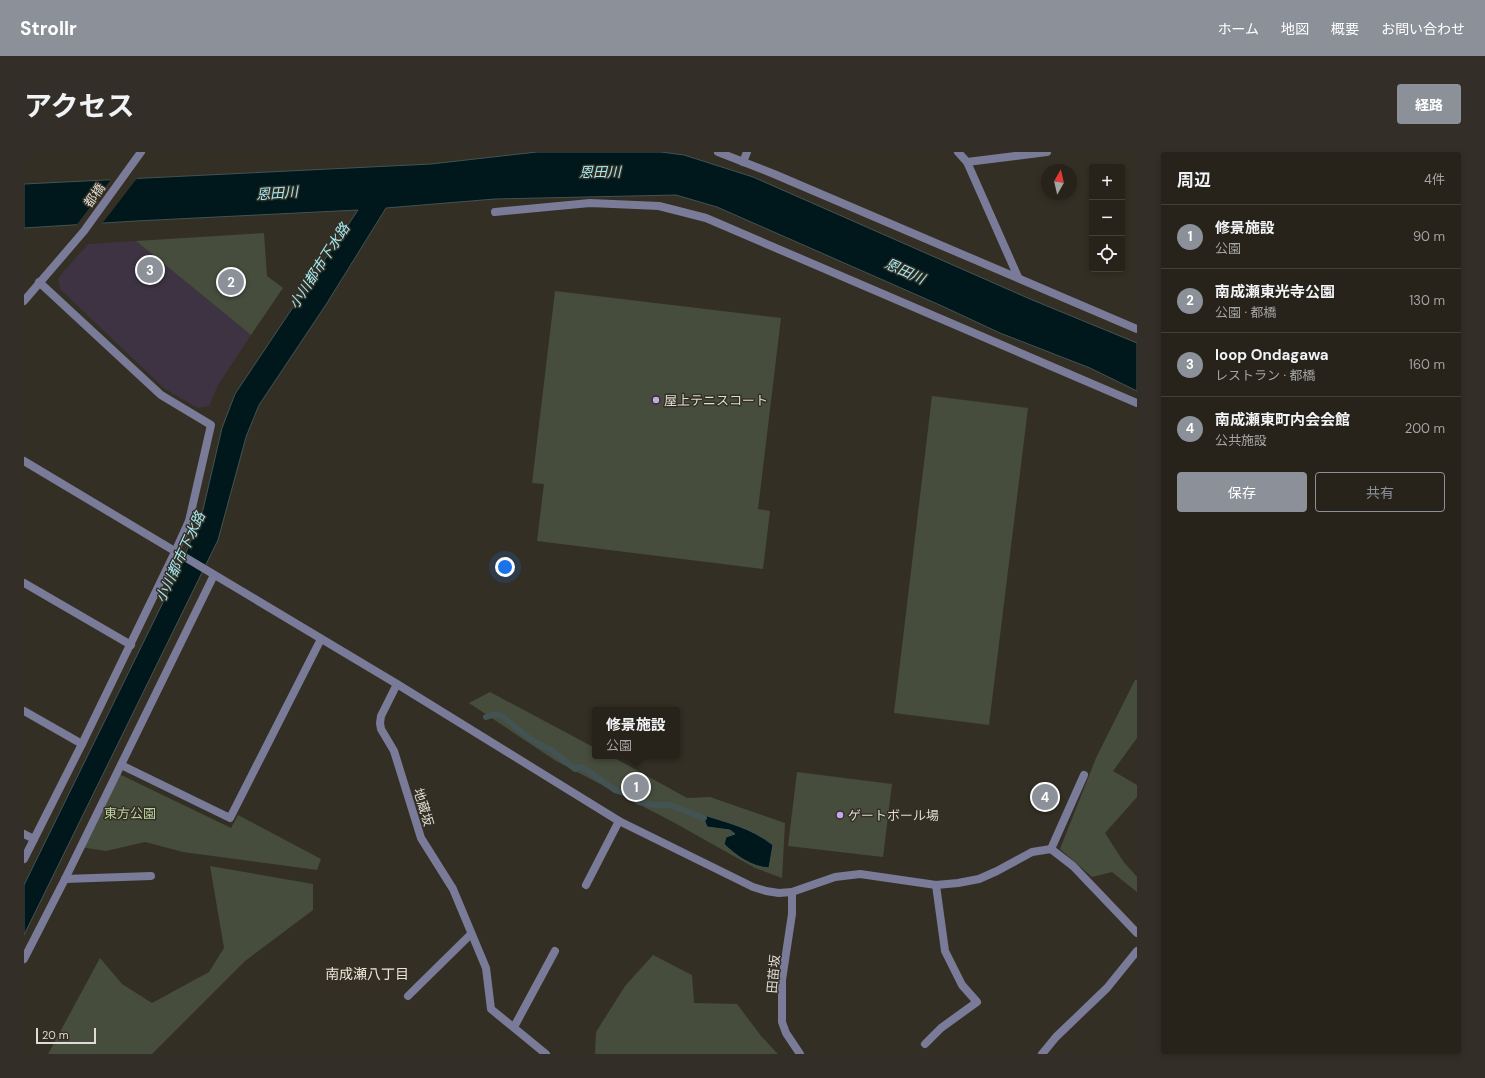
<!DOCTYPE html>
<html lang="ja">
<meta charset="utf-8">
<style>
:root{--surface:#27231b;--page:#332f28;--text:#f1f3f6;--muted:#a4a4a3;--line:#43403a;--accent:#8c9099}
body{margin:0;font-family:"DM Sans","Noto Sans JP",sans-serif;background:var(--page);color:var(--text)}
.controls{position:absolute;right:12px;top:12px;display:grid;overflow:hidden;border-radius:4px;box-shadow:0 2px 6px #0003}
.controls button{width:36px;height:36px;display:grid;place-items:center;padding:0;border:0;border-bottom:1px solid var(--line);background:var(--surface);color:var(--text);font:20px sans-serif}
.compass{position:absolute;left:1017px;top:12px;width:36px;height:36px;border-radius:50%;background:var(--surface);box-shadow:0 2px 6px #0003;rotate:8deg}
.scale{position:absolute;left:12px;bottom:10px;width:60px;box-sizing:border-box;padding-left:4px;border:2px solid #dfdcd5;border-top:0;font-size:11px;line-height:14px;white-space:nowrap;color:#dfdcd5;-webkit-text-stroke:3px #342f24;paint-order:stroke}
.you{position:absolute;left:481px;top:415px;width:14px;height:14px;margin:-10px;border:3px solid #fff;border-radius:50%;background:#1a73e8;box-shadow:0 0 0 6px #1a73e833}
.badge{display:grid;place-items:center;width:26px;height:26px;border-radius:50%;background:var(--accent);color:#fff;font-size:13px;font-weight:700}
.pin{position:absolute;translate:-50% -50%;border:2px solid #fff;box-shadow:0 1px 4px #0006}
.popup{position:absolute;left:568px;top:555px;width:88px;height:52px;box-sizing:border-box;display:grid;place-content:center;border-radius:4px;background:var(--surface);filter:drop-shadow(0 1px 3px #0005);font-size:13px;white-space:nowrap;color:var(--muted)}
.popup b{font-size:15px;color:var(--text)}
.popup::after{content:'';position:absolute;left:50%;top:100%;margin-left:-8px;border:8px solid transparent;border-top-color:var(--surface)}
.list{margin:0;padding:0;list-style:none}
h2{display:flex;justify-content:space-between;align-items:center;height:52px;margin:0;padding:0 16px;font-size:17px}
h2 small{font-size:13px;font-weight:400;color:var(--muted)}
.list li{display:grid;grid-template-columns:26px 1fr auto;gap:12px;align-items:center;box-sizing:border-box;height:64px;padding:0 16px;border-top:1px solid var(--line)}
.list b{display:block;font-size:15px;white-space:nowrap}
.list p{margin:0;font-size:13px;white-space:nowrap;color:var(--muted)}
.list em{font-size:13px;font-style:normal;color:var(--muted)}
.actions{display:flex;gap:8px;padding:12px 16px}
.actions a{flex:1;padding:9px 0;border:1px solid var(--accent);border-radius:4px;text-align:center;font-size:14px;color:var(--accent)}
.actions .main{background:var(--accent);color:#fff}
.icon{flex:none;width:22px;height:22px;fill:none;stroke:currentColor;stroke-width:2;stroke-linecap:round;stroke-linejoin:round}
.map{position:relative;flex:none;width:1113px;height:902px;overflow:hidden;border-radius:4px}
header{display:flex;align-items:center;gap:24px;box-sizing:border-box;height:56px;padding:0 20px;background:var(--accent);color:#fff}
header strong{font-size:19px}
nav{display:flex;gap:22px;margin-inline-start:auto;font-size:14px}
.intro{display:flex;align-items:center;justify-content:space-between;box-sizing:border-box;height:96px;padding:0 24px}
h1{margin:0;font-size:28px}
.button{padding:10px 18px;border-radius:4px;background:var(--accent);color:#fff;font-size:14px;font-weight:700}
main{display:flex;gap:24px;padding:0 24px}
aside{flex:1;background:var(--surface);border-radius:4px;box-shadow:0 2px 6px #0003}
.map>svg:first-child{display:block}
</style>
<header>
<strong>Strollr</strong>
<nav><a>ホーム</a><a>地図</a><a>概要</a><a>お問い合わせ</a></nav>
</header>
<div class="intro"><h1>アクセス</h1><a class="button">経路</a></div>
<main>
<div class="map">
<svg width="1113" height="902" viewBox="0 0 1113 902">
<rect width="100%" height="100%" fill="#342f24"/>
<path fill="#3d3342" d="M 112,89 L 227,183 L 194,233 L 185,254 L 174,256 L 141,237 L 36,137 L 34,126 L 64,92 Z"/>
<g fill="#464d3d">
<path d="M 240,81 L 243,124 L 259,136 L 227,183 L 112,89 Z"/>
<path d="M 531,139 L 757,166 L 734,357 L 746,359 L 739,417 L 513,389 L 520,332 L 508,331 Z"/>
<path d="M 908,244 L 1004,256 L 965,573 L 870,561 Z"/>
<path d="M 1111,528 L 1113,528 L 1113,586 L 1089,619 L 1113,633 L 1113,645 L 1081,681 L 1099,709 L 1113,725 L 1113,740 L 1088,720 L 1068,725 L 1036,697 L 1072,606 Z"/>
<path d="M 466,540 L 571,596 L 571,604 L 587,604 L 663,646 L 686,645 L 761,671 L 758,726 L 731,716 L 649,670 L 532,609 L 445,551 Z"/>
<path d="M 773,620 L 868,632 L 859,705 L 764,694 Z"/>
<path d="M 93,621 L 207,676 L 214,663 L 297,707 L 293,718 L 159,700 L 121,690 L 82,699 L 56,695 Z"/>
<path d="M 186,714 L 289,732 L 289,758 L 221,809 L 128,902 L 24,902 L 76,806 L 98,832 L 128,851 L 185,820 L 200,796 Z"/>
<path d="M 629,803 L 668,823 L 670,851 L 713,852 L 737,884 L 754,902 L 571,902 L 572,880 L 601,834 Z"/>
</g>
<g fill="#00181b" stroke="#435353">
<path d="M 513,0 L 637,0 L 660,3 L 729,25 L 1006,147 L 1113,191 L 1113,239 L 1066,216 L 976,181 L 918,154 L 693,55 L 652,43 L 471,47 L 362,56 L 303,151 L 235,253 L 222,285 L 194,388 L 0,783 L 0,733 L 153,422 L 178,362 L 198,276 L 211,242 L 334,58 L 112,69 L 0,76 L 0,32 L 407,12 Z"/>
<path d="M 677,662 C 704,671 726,675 749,693 L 745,716 C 728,715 712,704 700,692 L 702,685 L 711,682 L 706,678 L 683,675 L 680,667 L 673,664 Z"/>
</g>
<path fill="#342f24" d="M 114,25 L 77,73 L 51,75 L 88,26 Z"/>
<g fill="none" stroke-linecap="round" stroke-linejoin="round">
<path stroke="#435353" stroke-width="6" d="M 462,565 L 472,562 L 479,565 L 505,586 L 518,594 L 526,597 L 551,617 L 558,615 L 591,638 L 602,641 L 615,650 L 631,653 L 646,653 L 680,666"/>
<path stroke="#797b99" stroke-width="8" d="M 562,733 L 595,669"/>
<g stroke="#797b99" stroke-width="8">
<path d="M 694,0 L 750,22 L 1113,177"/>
<path d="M 934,0 L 943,10 L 994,125"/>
<path d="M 719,10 L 723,0"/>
<path d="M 943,10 L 1023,0"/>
<path d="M 471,60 L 566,51 L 635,54 L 682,66 L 1113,251"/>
<path d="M 15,130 L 137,243 L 187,273 L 165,369 L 151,400"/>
<path d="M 0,149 L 60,79 L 117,0"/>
<path d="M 0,309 L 373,532 L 595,669 L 729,735 L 742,739 L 755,741 L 768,740 L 811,725 L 836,722 L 912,733 L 934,731 L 955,727 L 973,719 L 1008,700 L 1027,697 L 1049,714 L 1113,781"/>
<path d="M 0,431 L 107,493"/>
<path d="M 373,532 L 357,564 L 356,571 L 357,577 L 370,599 L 397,686 L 429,737 L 462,816 L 467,857 L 522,902"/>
<path d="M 0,559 L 58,592"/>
<path d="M 97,613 L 206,666 L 297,487"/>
<path d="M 0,682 L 10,687"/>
<path d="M 1027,697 L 1060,623"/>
<path d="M 41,727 L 127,724"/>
<path d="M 768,740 L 768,762 L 758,828 L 758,870 L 762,881 L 776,902"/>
<path d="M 0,807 L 41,727 L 190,423"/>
<path d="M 384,844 L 447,782"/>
<path d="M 490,875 L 531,799"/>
<path d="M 901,892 L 917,876 L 953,850 L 938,833 L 921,799 L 912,733"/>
<path d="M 1018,902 L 1032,885 L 1083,836 L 1113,799"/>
</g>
<path stroke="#797b99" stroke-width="8" d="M 0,707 L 58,592 L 151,400"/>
</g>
<g fill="#c5a7f1" stroke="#342f24" stroke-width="1.5">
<circle cx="632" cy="248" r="4"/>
<circle cx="816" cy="663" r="4"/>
</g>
<g text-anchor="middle" stroke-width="3" stroke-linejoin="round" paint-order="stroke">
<g font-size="13" fill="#dfdcd5" stroke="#342f24">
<text transform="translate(70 43) rotate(-54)" y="5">都橋</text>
<text transform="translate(400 655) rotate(73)" y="5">地蔵坂</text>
<text transform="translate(749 822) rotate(-85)" y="5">田苗坂</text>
</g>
<g font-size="13" fill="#dfdcd5" stroke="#342f24" text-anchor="start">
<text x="640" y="253">屋上テニスコート</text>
<text x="824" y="668">ゲートボール場</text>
</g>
<g font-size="13" fill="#bcd2a0" stroke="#342f24">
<text x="106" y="666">東方公園</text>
</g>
<g font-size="14" font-style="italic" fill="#a3eaf4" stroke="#342f24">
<text transform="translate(576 20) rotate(-1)" y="5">恩田川</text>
<text transform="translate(253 41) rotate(-4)" y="5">恩田川</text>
<text transform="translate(295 114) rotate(-57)" y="5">小川都市下水路</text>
<text transform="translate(881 119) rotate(24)" y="5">恩田川</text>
<text transform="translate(156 405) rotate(-65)" y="5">小川都市下水路</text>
</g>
<g font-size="14" fill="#eae4d5" stroke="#342f24">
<text x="343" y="827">南成瀬八丁目</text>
</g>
</g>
</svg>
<div class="controls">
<button>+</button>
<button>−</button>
<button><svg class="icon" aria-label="locate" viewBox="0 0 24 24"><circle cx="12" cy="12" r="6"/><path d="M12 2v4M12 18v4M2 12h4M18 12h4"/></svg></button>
</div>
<svg class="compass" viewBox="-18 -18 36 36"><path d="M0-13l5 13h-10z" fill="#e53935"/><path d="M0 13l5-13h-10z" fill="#a4a4a3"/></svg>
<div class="scale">20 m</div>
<div class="you"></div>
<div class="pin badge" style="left:612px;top:635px">1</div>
<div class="popup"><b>修景施設</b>公園</div>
<div class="pin badge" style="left:207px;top:130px">2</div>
<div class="pin badge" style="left:126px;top:118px">3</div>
<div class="pin badge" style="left:1021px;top:645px">4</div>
</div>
<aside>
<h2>周辺<small>4件</small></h2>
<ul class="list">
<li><span class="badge">1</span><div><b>修景施設</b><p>公園</p></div><em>90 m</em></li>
<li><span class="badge">2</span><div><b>南成瀬東光寺公園</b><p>公園 · 都橋</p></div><em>130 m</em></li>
<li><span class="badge">3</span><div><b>loop Ondagawa</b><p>レストラン · 都橋</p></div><em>160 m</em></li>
<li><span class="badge">4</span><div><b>南成瀬東町内会会館</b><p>公共施設</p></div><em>200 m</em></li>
</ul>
<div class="actions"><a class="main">保存</a><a>共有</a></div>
</aside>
</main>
